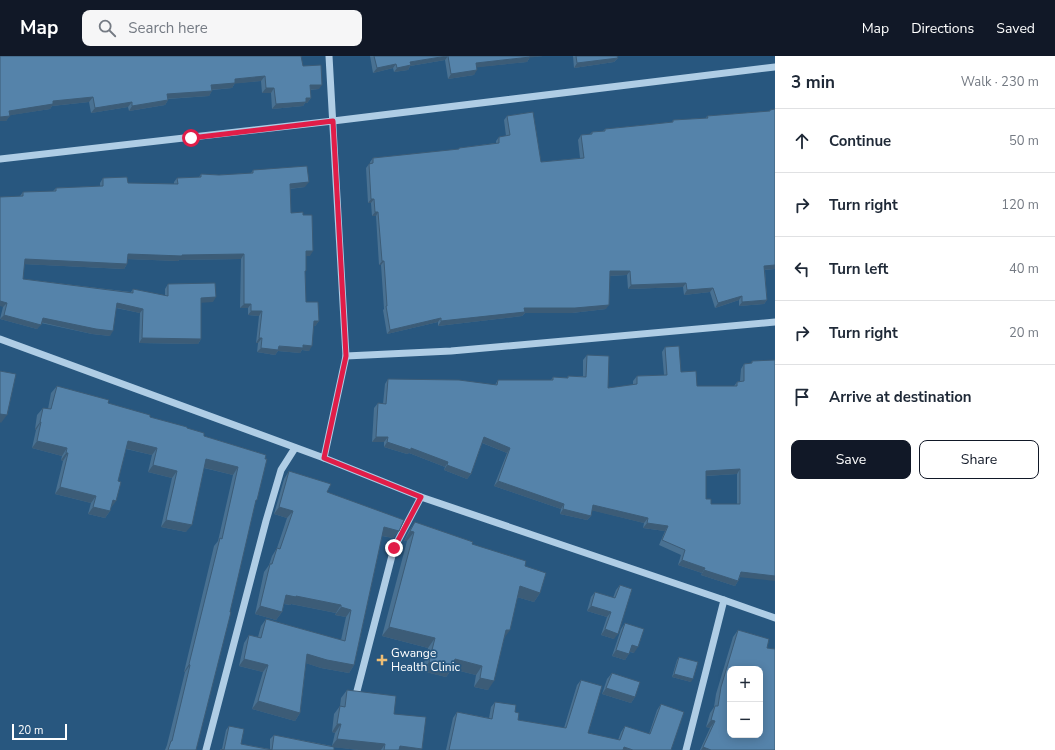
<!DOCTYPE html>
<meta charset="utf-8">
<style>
:root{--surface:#fff;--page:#f6f6f7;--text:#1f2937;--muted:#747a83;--line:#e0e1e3;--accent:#111827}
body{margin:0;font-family:"Nunito Sans",sans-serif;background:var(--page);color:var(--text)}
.controls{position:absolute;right:12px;bottom:12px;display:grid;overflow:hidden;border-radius:8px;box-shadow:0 2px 10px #0003}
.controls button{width:36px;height:36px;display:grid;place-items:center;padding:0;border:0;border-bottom:1px solid var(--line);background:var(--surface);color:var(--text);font:20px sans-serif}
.scale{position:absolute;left:12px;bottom:10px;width:55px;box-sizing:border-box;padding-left:4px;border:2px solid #fff;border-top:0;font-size:11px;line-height:14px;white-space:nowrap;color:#fff;-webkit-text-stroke:3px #28577f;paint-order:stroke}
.stop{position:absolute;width:12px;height:12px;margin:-9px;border:3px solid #e11d48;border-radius:50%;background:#fff}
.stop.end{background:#e11d48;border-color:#fff;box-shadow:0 1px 4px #0008}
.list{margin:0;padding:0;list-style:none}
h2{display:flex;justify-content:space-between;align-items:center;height:52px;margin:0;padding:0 16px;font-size:17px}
h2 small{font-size:13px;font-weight:400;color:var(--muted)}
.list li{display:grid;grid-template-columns:26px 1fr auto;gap:12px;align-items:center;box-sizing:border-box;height:64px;padding:0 16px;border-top:1px solid var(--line)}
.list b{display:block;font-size:15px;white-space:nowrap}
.list em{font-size:13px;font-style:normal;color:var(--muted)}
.actions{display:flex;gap:8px;padding:12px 16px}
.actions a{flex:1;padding:9px 0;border:1px solid var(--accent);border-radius:8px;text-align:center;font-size:14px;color:var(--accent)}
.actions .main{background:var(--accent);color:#fff}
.icon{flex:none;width:22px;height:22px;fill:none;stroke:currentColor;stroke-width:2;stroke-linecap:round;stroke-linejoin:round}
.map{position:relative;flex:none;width:775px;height:694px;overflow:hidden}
header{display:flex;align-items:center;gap:24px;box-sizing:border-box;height:56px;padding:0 20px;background:var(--accent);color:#fff}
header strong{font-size:19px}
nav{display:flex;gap:22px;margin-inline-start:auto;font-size:14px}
.search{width:280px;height:36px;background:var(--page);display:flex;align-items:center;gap:10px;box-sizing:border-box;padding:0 14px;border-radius:8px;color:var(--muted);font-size:15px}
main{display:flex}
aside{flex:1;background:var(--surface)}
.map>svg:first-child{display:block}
</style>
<header>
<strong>Map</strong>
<div class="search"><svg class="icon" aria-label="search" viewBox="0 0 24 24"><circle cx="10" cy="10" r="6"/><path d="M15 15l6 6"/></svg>Search here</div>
<nav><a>Map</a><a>Directions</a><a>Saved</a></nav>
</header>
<main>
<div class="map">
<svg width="775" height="694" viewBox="0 0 775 694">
<rect width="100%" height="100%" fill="#28577f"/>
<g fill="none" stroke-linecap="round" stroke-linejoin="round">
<g stroke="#afcde5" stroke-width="7">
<path d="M 329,0 L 346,300 L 324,402 L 421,441 L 394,492 L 357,635"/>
<path d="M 0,103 L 333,65 L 775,11"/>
<path d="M 0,283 L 324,402"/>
<path d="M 346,300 L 451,295 L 775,266"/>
<path d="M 421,441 L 724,544 L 686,694"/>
<path d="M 724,544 L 775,562"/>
<path d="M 206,694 L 266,465 L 281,414 L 295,392"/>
</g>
</g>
<g fill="#497192" fill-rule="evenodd">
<path d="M 0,0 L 303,10 L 319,33 L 310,34 L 311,42 L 307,47 L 305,47 L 303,50 L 272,53 L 271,37 L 262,37 L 261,25 L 235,27 L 232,32 L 212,34 L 209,40 L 168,43 L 168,44 L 165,49 L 129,55 L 128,51 L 91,57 L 89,46 L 52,50 L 50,53 L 10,59 L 6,65 L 0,65 Z"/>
<path d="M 370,0 L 543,0 L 530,1 L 527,6 L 476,11 L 474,19 L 448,23 L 445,4 L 410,10 L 408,14 L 394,16 L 393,12 L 373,17 Z"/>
<path d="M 573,0 L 617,0 L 618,2 L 614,6 L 574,12 Z"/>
<path d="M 770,54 L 775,213 L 765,214 L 767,244 L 764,248 L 739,250 L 739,244 L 715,252 L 710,236 L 684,239 L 683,231 L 628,233 L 627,219 L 610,220 L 606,253 L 572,257 L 525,257 L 522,260 L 438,270 L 438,266 L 387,278 L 383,254 L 384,253 L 381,209 L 379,209 L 376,160 L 372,160 L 371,147 L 368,147 L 366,112 L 369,108 L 370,108 L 370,106 L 373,102 L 458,94 L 459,92 L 496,87 L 496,85 L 499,81 L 506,80 L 504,64 L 507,60 L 541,106 L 580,102 L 578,84 L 581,79 L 590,78 L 592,76 L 603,75 L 605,73 L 645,69 L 672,66 L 673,64 L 706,62 L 707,60 L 769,55 Z"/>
<path d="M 253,114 L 305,131 L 290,133 L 291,157 L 310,200 L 306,200 L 305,217 L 306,246 L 319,265 L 315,270 L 314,270 L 309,295 L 302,294 L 300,297 L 278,295 L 275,299 L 257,296 L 258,287 L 256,287 L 259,260 L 248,259 L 248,252 L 240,252 L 241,203 L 179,204 L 178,205 L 127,203 L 127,208 L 124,213 L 24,208 L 23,223 L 131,236 L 133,233 L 165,240 L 165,233 L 168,228 L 213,246 L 201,246 L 201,283 L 198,288 L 139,287 L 140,257 L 116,252 L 110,280 L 92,278 L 41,267 L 37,273 L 0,263 L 3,251 L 20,140 L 23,136 L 53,135 L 56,132 L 100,130 L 100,127 L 103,122 L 128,127 L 174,128 L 174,126 L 177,122 L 199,121 L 201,118 L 219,119 L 251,117 Z"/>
<path d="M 665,291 L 681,316 L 697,330 L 734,330 L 737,326 L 740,325 L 741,313 L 744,308 L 751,307 L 752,305 L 740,521 L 738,525 L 735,530 L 701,519 L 702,517 L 678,509 L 681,499 L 659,489 L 665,475 L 643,472 L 644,467 L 592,454 L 591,460 L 587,464 L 560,458 L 561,453 L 494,430 L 507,397 L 482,387 L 471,418 L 467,423 L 444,414 L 445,411 L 409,397 L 407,398 L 384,391 L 384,386 L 372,386 L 374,352 L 378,347 L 383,348 L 385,328 L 388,323 L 495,329 L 498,324 L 551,324 L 553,321 L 567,322 L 568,320 L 583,320 L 583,304 L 587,299 L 608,332 L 633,329 L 633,325 L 637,320 L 664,319 L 662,296 ZM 737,418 L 737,448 L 711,448 L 706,443 L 706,420 Z"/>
<path d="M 57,330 L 150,361 L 187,372 L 204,380 L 266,399 L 196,694 L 165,694 L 167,689 L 185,616 L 184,616 L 214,490 L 218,485 L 233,419 L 204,412 L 186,476 L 161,471 L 172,422 L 148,416 L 152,399 L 126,393 L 110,455 L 105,462 L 88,458 L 91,447 L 55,438 L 63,405 L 61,404 L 62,400 L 32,392 L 36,374 L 35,373 L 37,359 L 43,352 L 48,353 L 51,337 Z"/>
<path d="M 289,415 L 399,475 L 393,482 L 382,480 L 354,609 L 349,617 L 321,612 L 306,607 L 300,657 L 295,665 L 252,653 L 263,616 L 239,610 L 244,587 L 249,579 L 258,581 L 261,570 L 266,563 L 341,584 L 346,561 L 335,559 L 336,557 L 291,548 L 290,549 L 284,548 L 282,556 L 276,564 L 255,558 L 264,516 L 269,509 L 272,500 L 277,492 L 287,462 L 274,458 L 284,423 Z"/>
<path d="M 415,466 L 525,510 L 540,537 L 534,546 L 517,541 L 488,634 L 474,631 L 476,619 L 452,613 L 446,621 L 422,615 L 428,592 L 382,580 L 407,485 L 404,485 L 409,475 Z"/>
<path d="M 620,529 L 614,583 L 601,579 L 607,561 L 587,555 L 591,541 L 595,536 L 613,542 L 616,534 Z"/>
<path d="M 625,567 L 634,597 L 630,596 L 625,604 L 612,600 L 621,573 Z"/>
<path d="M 738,574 L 767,592 L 775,694 L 700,694 L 710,672 L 706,671 L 710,657 L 714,651 L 716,638 L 733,581 Z"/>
<path d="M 679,601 L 691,626 L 672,621 L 677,604 Z"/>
<path d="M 612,617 L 635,641 L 631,647 L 602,638 L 607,623 Z"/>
<path d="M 581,624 L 588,677 L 618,684 L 621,676 L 625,670 L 649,678 L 657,654 L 661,648 L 671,694 L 446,694 L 453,662 L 457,656 L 489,662 L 491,651 L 495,646 L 515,656 L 518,664 L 564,672 L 577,629 Z"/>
<path d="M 347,634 L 394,658 L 421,694 L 359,694 L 334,691 L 334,694 L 220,694 L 221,693 L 222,693 L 226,674 L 229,670 L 241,688 L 270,693 L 270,683 L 274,679 L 332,690 L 335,677 L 332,676 L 334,658 L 340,650 L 341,642 Z"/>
</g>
<g fill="#3c5c77">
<path d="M 448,0 L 445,4 L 410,10 L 408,14 L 394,16 L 397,12 L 410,6 Z"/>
<path d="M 528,0 L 543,0 L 527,2 Z"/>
<path d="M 530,1 L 527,6 L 472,12 L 476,7 Z"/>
<path d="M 618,2 L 614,6 L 574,12 L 577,7 Z"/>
<path d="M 396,8 L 393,12 L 373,17 L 377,12 Z"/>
<path d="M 477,14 L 474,19 L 448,23 L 451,18 Z"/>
<path d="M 265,20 L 261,25 L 231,28 L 235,23 Z"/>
<path d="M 235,27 L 232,32 L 208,34 L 211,29 Z"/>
<path d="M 310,29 L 322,29 L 319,33 L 306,34 Z"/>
<path d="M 266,32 L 274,32 L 271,37 L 262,37 Z"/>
<path d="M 212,35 L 209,40 L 163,43 L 167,38 Z"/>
<path d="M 93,41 L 89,46 L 52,50 L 50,53 L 6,60 L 9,55 L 53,45 Z"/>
<path d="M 306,42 L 311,42 L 307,47 L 305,47 L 303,50 L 272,53 L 276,48 Z"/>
<path d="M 168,44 L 165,49 L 129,55 L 132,50 Z"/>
<path d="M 132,46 L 128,51 L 91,57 L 95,52 Z"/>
<path d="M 10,60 L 6,65 L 0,65 L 0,61 Z"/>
<path d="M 309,126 L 305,131 L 287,133 L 290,128 Z"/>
<path d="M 371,143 L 374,143 L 371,147 L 368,147 Z"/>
<path d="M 375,156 L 378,156 L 376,160 L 372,160 Z"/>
<path d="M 306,195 L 313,195 L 310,200 L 302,200 Z"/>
<path d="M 128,198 L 182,199 L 244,198 L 241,203 L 179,204 L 178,205 L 124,203 Z"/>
<path d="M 25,203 L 127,208 L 124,213 L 21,208 Z"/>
<path d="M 382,205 L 384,205 L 381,209 L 379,209 Z"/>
<path d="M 775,209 L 775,213 L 761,214 L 764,210 Z"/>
<path d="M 610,215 L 630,215 L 627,219 L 607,220 Z"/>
<path d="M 686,227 L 683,231 L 628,233 L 631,229 Z"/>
<path d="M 713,232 L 710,236 L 684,239 L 687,234 Z"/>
<path d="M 742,240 L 739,244 L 715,252 L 718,247 Z"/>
<path d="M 216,241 L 213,246 L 198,247 L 201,242 Z"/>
<path d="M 767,244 L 764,248 L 739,250 L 742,246 Z"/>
<path d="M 0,245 L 7,247 L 3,251 L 0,250 Z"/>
<path d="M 117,247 L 143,253 L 140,257 L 113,251 Z"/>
<path d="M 244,248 L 251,248 L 248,252 L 240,252 Z"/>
<path d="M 609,249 L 606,253 L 572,257 L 525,257 L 522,260 L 438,270 L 441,265 L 524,252 Z"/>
<path d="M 251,255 L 262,255 L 259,260 L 248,259 Z"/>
<path d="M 4,259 L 41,269 L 37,273 L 0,263 Z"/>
<path d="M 43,262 L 113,275 L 110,280 L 92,278 L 40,266 Z"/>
<path d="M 441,262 L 438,266 L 387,278 L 390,274 Z"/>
<path d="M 314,265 L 319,265 L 315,270 L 311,270 Z"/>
<path d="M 142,282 L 201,283 L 198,288 L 139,287 Z"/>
<path d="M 259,282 L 262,282 L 258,287 L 256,287 Z"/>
<path d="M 303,289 L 312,290 L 309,295 L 302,294 L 300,297 L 278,295 L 275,299 L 257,296 L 261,292 Z"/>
<path d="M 0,358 L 7,359 L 1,367 L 0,366 Z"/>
<path d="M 40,366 L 41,366 L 36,374 L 35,373 Z"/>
<path d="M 376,381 L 388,381 L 384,386 L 372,386 Z"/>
<path d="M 484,381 L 510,392 L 507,397 L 480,386 Z"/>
<path d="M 37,385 L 67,392 L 62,400 L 32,392 Z"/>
<path d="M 128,385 L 157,392 L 152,399 L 123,392 Z"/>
<path d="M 387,386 L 411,392 L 448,406 L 445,411 L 409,397 L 407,398 L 384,391 Z"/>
<path d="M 66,397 L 68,397 L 63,405 L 61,404 Z"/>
<path d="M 206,403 L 238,411 L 233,419 L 201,411 Z"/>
<path d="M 153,409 L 177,415 L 172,422 L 148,416 Z"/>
<path d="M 447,409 L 471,418 L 467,423 L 444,414 Z"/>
<path d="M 740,413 L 737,418 L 703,420 L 706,415 Z"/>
<path d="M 498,425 L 564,448 L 561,453 L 494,430 Z"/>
<path d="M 60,431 L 96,440 L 91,447 L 55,438 Z"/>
<path d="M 113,444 L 116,445 L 111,452 Z"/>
<path d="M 593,449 L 648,462 L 644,467 L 590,454 Z"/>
<path d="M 93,451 L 110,455 L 105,462 L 88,458 Z"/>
<path d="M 279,451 L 293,455 L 287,462 L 274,458 Z"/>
<path d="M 563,453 L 591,460 L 587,464 L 560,458 Z"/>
<path d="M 166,464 L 192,469 L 186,476 L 161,471 Z"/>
<path d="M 647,467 L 668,470 L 665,475 L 643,472 Z"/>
<path d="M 384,471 L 399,475 L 393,482 L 378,479 Z"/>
<path d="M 410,475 L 414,476 L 407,485 L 404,485 Z"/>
<path d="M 682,504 L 705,512 L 702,517 L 678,509 Z"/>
<path d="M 704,514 L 738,525 L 735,530 L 701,519 Z"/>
<path d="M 741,516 L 775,520 L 775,525 L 738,521 Z"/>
<path d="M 520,530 L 540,537 L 534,546 L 513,540 Z"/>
<path d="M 286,539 L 296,540 L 341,549 L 336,557 L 291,548 L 290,549 L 281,547 Z"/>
<path d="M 260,550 L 282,556 L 276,564 L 255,558 Z"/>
<path d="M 591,550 L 611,556 L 607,561 L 587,555 Z"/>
<path d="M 341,551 L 351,554 L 346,561 L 335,559 Z"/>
<path d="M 389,571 L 435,582 L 428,592 L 382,580 Z"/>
<path d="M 605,573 L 618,578 L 614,583 L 601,579 Z"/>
<path d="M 506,574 L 510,574 L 503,584 Z"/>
<path d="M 632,589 L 638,591 L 634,597 L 628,595 Z"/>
<path d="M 616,594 L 629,598 L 625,604 L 612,600 Z"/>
<path d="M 307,598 L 354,609 L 349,617 L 321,612 L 302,606 Z"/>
<path d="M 244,603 L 268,609 L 263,616 L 239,610 Z"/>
<path d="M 455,603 L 482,610 L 476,619 L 452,613 L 446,621 L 422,615 L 429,606 Z"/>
<path d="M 189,608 L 190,609 L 185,616 L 184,616 Z"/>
<path d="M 674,618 L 693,623 L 691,626 L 672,621 Z"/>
<path d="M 480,622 L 494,625 L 488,634 L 474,631 Z"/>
<path d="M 606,632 L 635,641 L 631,647 L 602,638 Z"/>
<path d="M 258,645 L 300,657 L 295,665 L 252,653 Z"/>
<path d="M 711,664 L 715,665 L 710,672 L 706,671 Z"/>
<path d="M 337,668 L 341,668 L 335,677 L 332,676 Z"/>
<path d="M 337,683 L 385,688 L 381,694 L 359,694 L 331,691 Z"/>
<path d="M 400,690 L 422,693 L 421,694 L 397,694 Z"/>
<path d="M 624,691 L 633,694 L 622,694 Z"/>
<path d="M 703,691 L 711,694 L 701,694 Z"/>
</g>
<g fill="#5583aa" stroke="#3c5c77" fill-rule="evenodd">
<path d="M 0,0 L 301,0 L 303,10 L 321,9 L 322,29 L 310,29 L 311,42 L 306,42 L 306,46 L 276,48 L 274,32 L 266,32 L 265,20 L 235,23 L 235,27 L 211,29 L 212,35 L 167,38 L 168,44 L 132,50 L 132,46 L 95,52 L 93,41 L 53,45 L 53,48 L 9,55 L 10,60 L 0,61 Z"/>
<path d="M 374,0 L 447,0 L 410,6 L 411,9 L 397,12 L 396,8 L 377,12 Z"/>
<path d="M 448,0 L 530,0 L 530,1 L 476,7 L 477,14 L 451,18 Z"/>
<path d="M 576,0 L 617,0 L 618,2 L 577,7 Z"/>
<path d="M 775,53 L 775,209 L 764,210 L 767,244 L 742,246 L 742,240 L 718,247 L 713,232 L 687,234 L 686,227 L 631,229 L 630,215 L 610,215 L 609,249 L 575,252 L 524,252 L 525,256 L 441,265 L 441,262 L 390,274 L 386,250 L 387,250 L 384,205 L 382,205 L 378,156 L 375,156 L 374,143 L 371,143 L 369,108 L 373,107 L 373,102 L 459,93 L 459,92 L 499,87 L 499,81 L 510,79 L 507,60 L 533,56 L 541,106 L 584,102 L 581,79 L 592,78 L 592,76 L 605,75 L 605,73 L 645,69 L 673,66 L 673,64 L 708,62 L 707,60 L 770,55 L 770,54 Z"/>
<path d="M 307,110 L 309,126 L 290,128 L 291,157 L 303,156 L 303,159 L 312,159 L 313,195 L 306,195 L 306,215 L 305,215 L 306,246 L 318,246 L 319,265 L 314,265 L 312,290 L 303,289 L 303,292 L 279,290 L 278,294 L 261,292 L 262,282 L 259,282 L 262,255 L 251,255 L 251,248 L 244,248 L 244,198 L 182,199 L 182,200 L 128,198 L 127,208 L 25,203 L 23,223 L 133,237 L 133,233 L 168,240 L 168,228 L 215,227 L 216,241 L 201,242 L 201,283 L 142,282 L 143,253 L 117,247 L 113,275 L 96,273 L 43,262 L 41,269 L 4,259 L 7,247 L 0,245 L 0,141 L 23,140 L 23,136 L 56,135 L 56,132 L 103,130 L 103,122 L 127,121 L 128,127 L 178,128 L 177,122 L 201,121 L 201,118 L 219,119 L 253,117 L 253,114 Z"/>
<path d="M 679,290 L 681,316 L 696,315 L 697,330 L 737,330 L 737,326 L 744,325 L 744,308 L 752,307 L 752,305 L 775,304 L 775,520 L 741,516 L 738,525 L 704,514 L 705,512 L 682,504 L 685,494 L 662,484 L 668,470 L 647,467 L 648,462 L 593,449 L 591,460 L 563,453 L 564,448 L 498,425 L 510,392 L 484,381 L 471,418 L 447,409 L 448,406 L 411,392 L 411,394 L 387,386 L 388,381 L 376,381 L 378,347 L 386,348 L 388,323 L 459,324 L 497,329 L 498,324 L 553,324 L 553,321 L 568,322 L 568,320 L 586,321 L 587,299 L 609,300 L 608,332 L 637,328 L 637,320 L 667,319 L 665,291 ZM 740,413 L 740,448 L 711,448 L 711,443 L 706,443 L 706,415 Z"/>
<path d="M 0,315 L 16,318 L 7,359 L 0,358 Z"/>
<path d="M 57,330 L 109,344 L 108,347 L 150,359 L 150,361 L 187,371 L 187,372 L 204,377 L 204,380 L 266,399 L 265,403 L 267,403 L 257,444 L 256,444 L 230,556 L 231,556 L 196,694 L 168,694 L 171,685 L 172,685 L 190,609 L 189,608 L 220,482 L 222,483 L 238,411 L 206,403 L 192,469 L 166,464 L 177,415 L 153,409 L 157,392 L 128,385 L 118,425 L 121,426 L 116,445 L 113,444 L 110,455 L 93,451 L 96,440 L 60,431 L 68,397 L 66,397 L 67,392 L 37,385 L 41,366 L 40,366 L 43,352 L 51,353 Z"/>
<path d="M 289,415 L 331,428 L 327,436 L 404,464 L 399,475 L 384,471 L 354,609 L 327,604 L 307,598 L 300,657 L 258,645 L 268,609 L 244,603 L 249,579 L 261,582 L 266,563 L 345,585 L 351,554 L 341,551 L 341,549 L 296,540 L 296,541 L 286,539 L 282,556 L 260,550 L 270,508 L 272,508 L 277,492 L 280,493 L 293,455 L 279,451 Z"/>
<path d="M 415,466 L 473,486 L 472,488 L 526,505 L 525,510 L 546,517 L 540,537 L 520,530 L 510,574 L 506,574 L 494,625 L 480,622 L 482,610 L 455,603 L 452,612 L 429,606 L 435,582 L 389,571 L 414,476 L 410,475 Z"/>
<path d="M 620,529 L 632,533 L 618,578 L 605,573 L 611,556 L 591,550 L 595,536 L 615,542 Z"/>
<path d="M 625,567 L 644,573 L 638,591 L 632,589 L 629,598 L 616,594 Z"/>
<path d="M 738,574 L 769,583 L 767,592 L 775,593 L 775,694 L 711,694 L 703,691 L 715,665 L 711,664 L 715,650 L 718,650 L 721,631 ZM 730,613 L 760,613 L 760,679 L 730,679 Z"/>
<path d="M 679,601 L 698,606 L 693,623 L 674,618 Z"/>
<path d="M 612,617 L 640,626 L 635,641 L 606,632 Z"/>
<path d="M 581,624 L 602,630 L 588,677 L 620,684 L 625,670 L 650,678 L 661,648 L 684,656 L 671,694 L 633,694 L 624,691 L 623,694 L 449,694 L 457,656 L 492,663 L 495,646 L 516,649 L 515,656 L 519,657 L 518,664 L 566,672 Z"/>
<path d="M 347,634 L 396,640 L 394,658 L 426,661 L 422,693 L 400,690 L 399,694 L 384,694 L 385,688 L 337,683 L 341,668 L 337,668 L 340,650 L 345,651 Z"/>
<path d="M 229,670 L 244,673 L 241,688 L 272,694 L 274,679 L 334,691 L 334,694 L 221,694 L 221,693 L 224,694 Z"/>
</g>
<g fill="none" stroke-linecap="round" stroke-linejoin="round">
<path stroke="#e11d48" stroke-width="5" d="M 191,82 L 333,65 L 346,300 L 324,402 L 421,441 L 394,492"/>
</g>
<path fill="#edbe75" stroke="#28577f" stroke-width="1.5" d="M380 598h4v4h4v4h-4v4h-4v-4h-4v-4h4z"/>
<g text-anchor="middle" stroke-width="3.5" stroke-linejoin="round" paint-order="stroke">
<g font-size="12" fill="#fff" stroke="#28577f" text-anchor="start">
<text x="391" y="601">Gwange<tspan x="391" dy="14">Health Clinic</tspan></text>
</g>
</g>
</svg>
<div class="controls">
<button>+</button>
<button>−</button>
</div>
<div class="scale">20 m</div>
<div class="stop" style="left:191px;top:82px"></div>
<div class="stop end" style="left:394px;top:492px"></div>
</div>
<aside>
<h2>3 min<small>Walk · 230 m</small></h2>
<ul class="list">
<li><svg class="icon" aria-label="ahead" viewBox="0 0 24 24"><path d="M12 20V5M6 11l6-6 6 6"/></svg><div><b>Continue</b></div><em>50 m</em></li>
<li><svg class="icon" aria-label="right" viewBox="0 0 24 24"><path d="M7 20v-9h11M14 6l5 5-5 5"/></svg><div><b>Turn right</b></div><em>120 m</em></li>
<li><svg class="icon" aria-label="left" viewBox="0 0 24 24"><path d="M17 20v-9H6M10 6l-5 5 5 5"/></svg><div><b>Turn left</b></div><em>40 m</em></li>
<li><svg class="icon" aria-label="right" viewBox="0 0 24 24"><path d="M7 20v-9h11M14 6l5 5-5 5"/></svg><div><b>Turn right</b></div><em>20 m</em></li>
<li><svg class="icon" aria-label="arrive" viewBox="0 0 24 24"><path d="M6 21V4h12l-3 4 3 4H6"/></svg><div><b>Arrive at destination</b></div></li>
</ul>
<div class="actions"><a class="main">Save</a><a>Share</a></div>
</aside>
</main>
